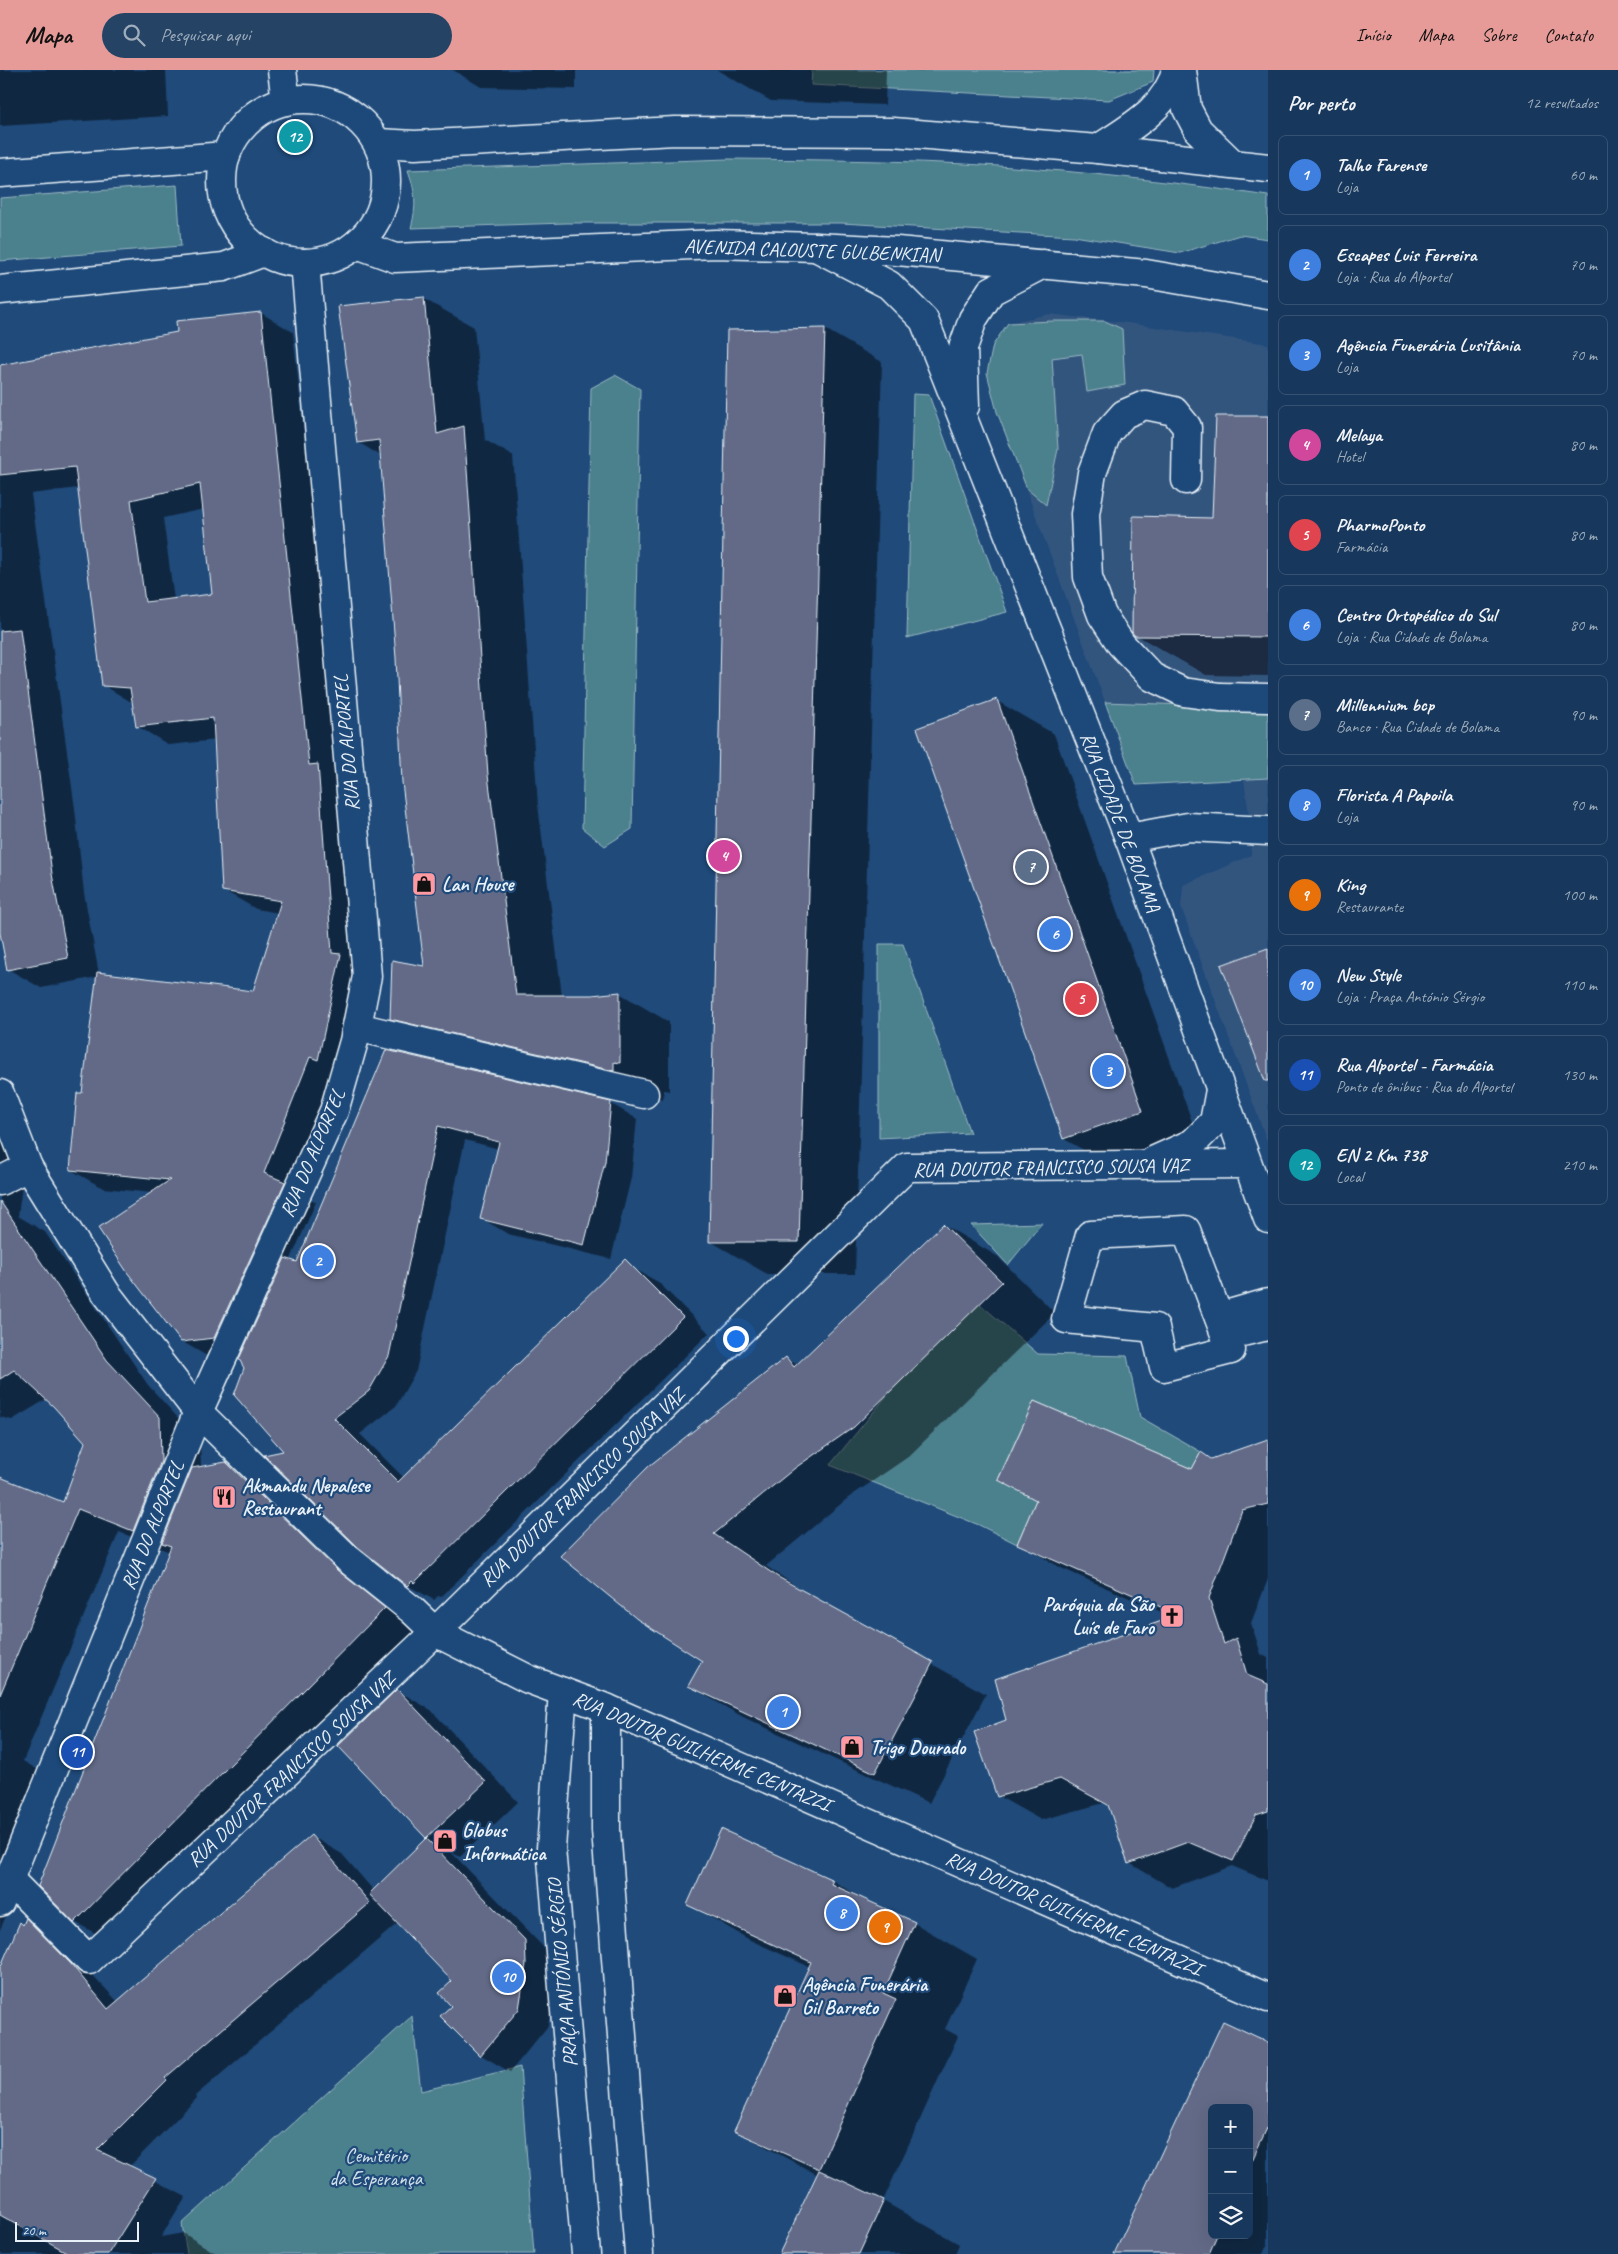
<!DOCTYPE html>
<html lang="pt">
<meta charset="utf-8">
<style>
:root{--surface:#17385c;--page:#244365;--text:#f1f3f6;--muted:#9eacbb;--line:#365272;--accent:#e69b98}
body{margin:0;font-family:Caveat,sans-serif;background:var(--page);color:var(--text)}
.controls{position:absolute;right:15px;bottom:15px;display:grid;overflow:hidden;border-radius:8px;box-shadow:0 5px 20px #0002}
.controls button{width:45px;height:45px;display:grid;place-items:center;padding:0;border:0;border-bottom:1px solid var(--line);background:var(--surface);color:var(--text);font:25px sans-serif}
.scale{position:absolute;left:15px;bottom:12px;width:124px;box-sizing:border-box;padding-left:5px;border:2px solid #e8f1f8;border-top:0;font-size:14px;line-height:18px;white-space:nowrap;color:#e8f1f8;-webkit-text-stroke:4px #1f4a7a;paint-order:stroke}
.you{position:absolute;left:735px;top:1268px;width:18px;height:18px;margin:-12px;border:4px solid #fff;border-radius:50%;background:#1a73e8;box-shadow:0 0 0 8px #1a73e833}
.badge{display:grid;place-items:center;width:32px;height:32px;border-radius:50%;background:var(--accent);color:#fff;font-size:16px;font-weight:700}
.pin{position:absolute;translate:-50% -50%;border:2px solid #fff;box-shadow:0 1px 5px #0006}
.list{margin:0;padding:0;list-style:none}
h2{display:flex;justify-content:space-between;align-items:center;height:65px;margin:0;padding:0 20px;font-size:21px}
h2 small{font-size:16px;font-weight:400;color:var(--muted)}
.list li{display:grid;grid-template-columns:32px 1fr auto;gap:15px;align-items:center;box-sizing:border-box;height:80px;margin:0 10px 10px;padding:0 10px;border:1px solid var(--line);border-radius:8px}
.list b{display:block;font-size:19px;white-space:nowrap}
.list p{margin:0;font-size:16px;white-space:nowrap;color:var(--muted)}
.list em{font-size:16px;font-style:normal;color:var(--muted)}
.icon{flex:none;width:28px;height:28px;fill:none;stroke:currentColor;stroke-width:2;stroke-linecap:round;stroke-linejoin:round}
.map{position:relative;flex:none;width:1268px;height:2184px;overflow:hidden}
header{display:flex;align-items:center;gap:30px;box-sizing:border-box;height:70px;padding:0 25px;background:var(--accent);color:#111}
header strong{font-size:24px}
nav{display:flex;gap:28px;margin-inline-start:auto;font-size:18px}
.search{width:350px;height:45px;background:var(--page);display:flex;align-items:center;gap:12px;box-sizing:border-box;padding:0 18px;border-radius:28px;color:var(--muted);font-size:19px}
main{display:flex}
aside{flex:1;background:var(--surface)}
.map>svg:first-child{display:block}
</style>
<header>
<strong>Mapa</strong>
<div class="search"><svg class="icon" aria-label="search" viewBox="0 0 24 24"><circle cx="10" cy="10" r="6"/><path d="M15 15l6 6"/></svg>Pesquisar aqui</div>
<nav><a>Início</a><a>Mapa</a><a>Sobre</a><a>Contato</a></nav>
</header>
<main>
<div class="map">
<svg width="1268" height="2184" viewBox="0 0 1268 2184">
<rect width="100%" height="100%" fill="#1f4a7a"/>
<filter id="ink" filterUnits="userSpaceOnUse"><feTurbulence type="fractalNoise" baseFrequency=".02" numOctaves="2"/><feDisplacementMap in="SourceGraphic" scale="10" xChannelSelector="R" yChannelSelector="G"/><feConvolveMatrix kernelMatrix="1 2 1 2 8 2 1 2 1" color-interpolation-filters="sRGB"/></filter>
<g filter="url(#ink)">
<path fill="#33547e" d="M 1049,244 L 1128,253 L 1268,274 L 1268,1074 L 1181,837 L 1183,815 L 1251,785 L 1251,760 L 1244,710 L 1136,715 L 997,342 L 987,303 L 993,275 L 1008,253 Z"/>
<g fill="#4c808d" stroke="#9ab8c2">
<path d="M 812,0 L 1154,0 L 1153,12 L 1109,30 L 811,15 Z"/>
<path d="M 728,89 C 831,90 935,90 1038,99 C 1115,105 1192,115 1268,126 L 1268,169 L 1240,165 L 1180,183 L 1074,166 L 841,153 L 566,153 L 411,158 C 417,135 416,123 408,100 Z"/>
<path d="M 177,115 L 181,176 L 0,191 L 0,128 Z"/>
<path d="M 1053,251 L 1105,251 L 1122,259 L 1125,315 L 1087,322 L 1082,284 L 1052,288 L 1058,379 L 1046,435 L 1027,419 L 997,342 L 987,303 L 993,275 L 1008,253 Z"/>
<path d="M 615,305 L 640,319 L 632,759 L 605,776 L 582,758 L 591,318 Z"/>
<path d="M 913,324 L 929,325 L 1007,542 L 907,568 Z"/>
<path d="M 1105,632 L 1268,638 L 1268,708 L 1136,715 Z"/>
<path d="M 879,874 L 903,874 L 970,1063 L 879,1068 Z"/>
<path d="M 1042,1153 L 1008,1195 L 971,1155 Z"/>
<path d="M 980,1234 L 1038,1284 L 1127,1286 L 1140,1347 L 1201,1382 L 1192,1399 L 1034,1331 L 998,1409 L 1036,1430 L 1017,1474 L 979,1455 L 830,1395 L 889,1323 Z"/>
<path d="M 412,1946 L 421,2021 L 520,1997 L 534,2184 L 187,2184 L 182,2154 Z"/>
</g>
<g fill="#0007" fill-rule="evenodd">
<path d="M 0,0 L 166,0 L 168,46 L 0,56 Z"/>
<path d="M 453,0 L 576,0 L 576,19 L 481,17 Z"/>
<path d="M 717,0 L 886,0 L 885,35 L 771,31 Z"/>
<path d="M 424,229 L 474,257 L 485,370 L 513,386 L 538,735 L 562,926 L 592,926 L 619,923 L 669,952 L 669,1021 L 664,1020 L 663,1029 L 441,977 L 391,948 L 425,898 L 381,386 L 358,372 Z"/>
<path d="M 261,243 L 293,262 L 341,709 L 364,899 L 297,1121 L 316,1132 L 290,1191 L 298,1194 L 387,981 L 610,1033 L 637,1049 L 631,1108 L 611,1189 L 508,1164 L 481,1148 L 499,1079 L 465,1070 L 416,1301 L 396,1336 L 360,1364 L 404,1408 L 631,1197 L 658,1212 L 709,1263 L 441,1527 L 438,1526 L 434,1530 L 407,1515 L 286,1382 L 241,1287 L 214,1290 L 181,1271 L 153,1123 L 103,1118 L 71,1100 L 83,1025 L 97,907 L 41,918 L 8,899 L 0,857 L 0,296 L 179,263 ZM 78,418 L 103,615 L 133,633 L 137,656 L 169,675 L 216,670 L 223,820 L 256,839 L 279,843 L 254,922 L 99,904 L 84,823 L 75,739 L 31,424 ZM 204,439 L 213,525 L 174,530 L 163,448 Z"/>
<path d="M 825,259 L 882,292 L 855,1204 L 767,1204 L 710,1171 Z"/>
<path d="M 1217,347 L 1268,347 L 1268,606 L 1206,605 L 1136,565 L 1214,449 Z"/>
<path d="M 997,631 L 1054,664 L 1200,1074 L 1121,1101 L 1064,1069 Z"/>
<path d="M 0,1036 L 24,1101 L 18,1146 L 45,1162 L 148,1315 L 200,1372 L 201,1397 L 226,1393 L 269,1418 L 426,1564 L 118,1876 L 75,1852 L 170,1482 L 119,1462 L 23,1691 L 62,1714 L 0,1860 L 0,1409 L 63,1434 L 87,1371 L 47,1329 L 12,1350 L 0,1347 Z"/>
<path d="M 944,1155 L 997,1186 L 1055,1243 L 908,1387 L 848,1428 L 766,1496 L 818,1531 L 986,1624 L 929,1733 L 743,1647 L 689,1616 L 704,1591 L 635,1546 L 787,1289 L 798,1295 Z"/>
<path d="M 1268,1370 L 1268,1509 L 1251,1553 L 1261,1584 L 1268,1588 L 1268,1811 L 1232,1796 L 1172,1818 L 1129,1793 L 1109,1736 L 1104,1733 L 1041,1750 L 998,1726 L 1007,1651 L 1175,1548 L 1061,1498 L 1019,1473 L 1037,1431 L 999,1409 L 1192,1401 L 1201,1383 L 1213,1390 Z"/>
<path d="M 398,1621 L 431,1640 L 518,1732 L 460,1787 L 451,1782 L 554,1888 L 555,1912 L 548,1956 L 510,2002 L 481,1985 L 453,1936 L 453,1911 L 398,1853 L 195,2026 L 197,2028 L 129,2097 L 186,2127 L 161,2167 L 183,2163 L 217,2184 L 0,2184 L 0,1901 L 26,1850 L 57,1867 L 118,1932 L 311,1766 L 342,1784 L 374,1821 L 428,1768 L 340,1676 Z"/>
<path d="M 721,1761 L 833,1811 L 872,1834 L 914,1853 L 977,1889 L 945,1959 L 958,1966 L 883,2131 L 959,2174 L 955,2184 L 781,2184 L 818,2105 L 736,2061 L 810,1897 L 750,1870 L 688,1834 Z"/>
<path d="M 1223,1953 L 1268,1974 L 1268,2173 L 1263,2184 L 1116,2184 ZM 1212,2038 L 1249,2038 L 1249,2165 L 1212,2165 Z"/>
</g>
<g fill="#626a87" stroke="#e8f1f8" fill-rule="evenodd">
<path d="M 424,227 L 437,364 L 464,356 L 488,705 L 516,925 L 592,925 L 620,922 L 620,993 L 614,992 L 614,1001 L 390,949 L 392,890 L 424,896 L 402,712 L 396,588 L 379,370 L 357,373 L 338,236 Z"/>
<path d="M 261,242 L 309,695 L 318,694 L 332,883 L 341,884 L 318,990 L 310,987 L 264,1103 L 285,1112 L 214,1268 L 181,1272 L 127,1202 L 98,1158 L 170,1110 L 70,1100 L 77,1023 L 82,1023 L 97,902 L 253,921 L 281,831 L 222,821 L 213,648 L 136,657 L 130,618 L 102,616 L 75,397 L 0,405 L 0,295 L 177,262 L 176,251 ZM 200,414 L 212,524 L 145,532 L 131,430 Z"/>
<path d="M 825,258 L 799,1172 L 709,1172 L 727,260 Z"/>
<path d="M 1216,346 L 1268,346 L 1268,567 L 1135,566 L 1132,562 L 1133,446 L 1212,448 Z"/>
<path d="M 20,559 L 52,804 L 68,888 L 7,900 L 0,863 L 0,561 Z"/>
<path d="M 997,629 L 1143,1041 L 1063,1069 L 917,658 Z"/>
<path d="M 1268,878 L 1268,1011 L 1265,1011 L 1221,895 Z"/>
<path d="M 386,980 L 611,1032 L 605,1092 L 584,1175 L 480,1149 L 499,1072 L 438,1056 L 389,1286 L 369,1321 L 334,1348 L 398,1412 L 625,1189 L 683,1247 L 414,1513 L 412,1511 L 407,1516 L 358,1477 L 264,1385 L 283,1381 L 234,1325 L 244,1298 L 239,1289 L 285,1188 L 297,1192 Z"/>
<path d="M 0,1131 L 107,1290 L 160,1347 L 161,1391 L 133,1461 L 78,1439 L 0,1625 L 0,1407 L 63,1432 L 85,1372 L 54,1337 L 14,1300 L 0,1309 Z"/>
<path d="M 943,1154 L 1002,1212 L 854,1357 L 795,1398 L 714,1464 L 778,1507 L 933,1592 L 875,1703 L 688,1616 L 702,1591 L 637,1549 L 560,1486 L 649,1396 L 786,1287 L 794,1297 Z"/>
<path d="M 1034,1331 L 1192,1399 L 1201,1382 L 1211,1389 L 1268,1369 L 1268,1434 L 1242,1440 L 1209,1528 L 1224,1574 L 1236,1568 L 1247,1605 L 1268,1614 L 1268,1741 L 1256,1745 L 1233,1791 L 1188,1772 L 1128,1794 L 1108,1735 L 1060,1709 L 997,1727 L 974,1662 L 1006,1650 L 995,1609 L 1179,1545 L 1017,1474 L 1036,1430 L 998,1410 Z"/>
<path d="M 226,1392 L 337,1500 L 385,1538 L 74,1853 L 38,1816 L 171,1476 L 162,1473 L 192,1398 Z"/>
<path d="M 397,1619 L 486,1712 L 426,1768 L 338,1676 Z"/>
<path d="M 721,1759 L 833,1810 L 831,1814 L 915,1852 L 883,1923 L 896,1929 L 819,2099 L 734,2061 L 811,1892 L 687,1835 Z"/>
<path d="M 311,1765 L 370,1833 L 165,2008 L 167,2010 L 97,2080 L 156,2108 L 108,2184 L 70,2184 L 0,2145 L 0,1898 L 20,1852 L 23,1855 L 26,1848 L 71,1894 L 108,1939 Z"/>
<path d="M 426,1768 L 525,1870 L 526,1894 L 519,1939 L 480,1986 L 440,1946 L 451,1936 L 439,1923 L 452,1911 L 369,1824 Z"/>
<path d="M 1223,1951 L 1268,1972 L 1268,2056 L 1249,2097 L 1249,2038 L 1212,2038 L 1212,2165 L 1217,2165 L 1209,2184 L 1114,2184 Z"/>
<path d="M 819,2100 L 884,2130 L 859,2184 L 779,2184 Z"/>
</g>
<g fill="none" stroke-linecap="round" stroke-linejoin="round">
<defs>
<g id="minor">
<path d="M 1182,0 L 1187,39 L 1198,60 L 1232,93"/>
<path d="M 1098,79 C 1128,59 1168,38 1176,0"/>
<path d="M 816,177 L 889,215 L 924,250 L 1129,768 L 1268,1149"/>
<path d="M 965,336 L 963,278 L 973,249 L 991,221 L 1043,194"/>
<path d="M 1186,410 L 1187,357 L 1174,341 L 1145,335 L 1124,344 L 1107,363 L 1092,403 L 1085,444 L 1088,507 L 1102,545 L 1121,574 L 1152,607 L 1183,622 L 1220,627 L 1268,628"/>
<path d="M 1129,768 L 1188,757 L 1268,761"/>
<path d="M 357,957 L 644,1024"/>
<path d="M 0,1024 L 28,1097 L 106,1223 L 198,1342 L 348,1489 L 412,1540 L 435,1562 L 528,1609 L 606,1638 L 1268,1928"/>
<path d="M 1153,1091 L 1193,1073 L 1214,1052 L 1220,1020"/>
<path d="M 0,1111 L 28,1097"/>
<path d="M 1186,1160 L 1231,1280 L 1164,1297 L 1155,1258 L 1066,1249 L 1090,1165 Z"/>
<path d="M 1219,1247 L 1268,1233"/>
<path d="M 1226,1266 L 1268,1256"/>
<path d="M 563,1622 L 551,1778 L 586,2184"/>
<path d="M 606,1638 L 606,1760 L 639,2184"/>
<path d="M 10,1810 L 89,1890 L 435,1562 L 907,1097 L 1246,1094"/>
<path d="M 0,1832 L 198,1342 L 334,1041 L 354,971 L 367,906 L 305,193"/>
</g>
<g id="major">
<path d="M 282,0 L 286,31"/>
<circle cx="304" cy="111" r="82"/>
<path d="M 378,73 L 415,75 L 675,61 L 893,62 L 1098,79 L 1268,98"/>
<path d="M 0,103 L 226,86"/>
<path d="M 357,174 L 395,188 L 716,174 L 816,177 L 897,181 L 1146,204 L 1268,225"/>
<path d="M 0,220 L 224,197 L 264,182"/>
</g>
</defs>
<use href="#minor" stroke="#e8f1f8" stroke-width="31"/>
<use href="#major" stroke="#e8f1f8" stroke-width="31"/>
<use href="#minor" stroke="#1f4a7a" stroke-width="28"/>
<use href="#major" stroke="#1f4a7a" stroke-width="28"/>
</g>
</g>
<defs>
<symbol id="shop-square" viewBox="-11 -11 22 22"><rect x="-9" y="-9" width="18" height="18" rx="4" fill="#ff9aa2" stroke="#1f4a7a"/><path d="M-5-2.5h2.3a2.7 3.5 0 0 1 5.4 0H5L5.5 6h-11ZM-1.5-2.5h3a1.5 2.3 0 0 0-3 0Z" fill="#111"/></symbol>
<symbol id="restaurant-square" viewBox="-11 -11 22 22"><rect x="-9" y="-9" width="18" height="18" rx="4" fill="#ff9aa2" stroke="#1f4a7a"/><path d="M-5-6h1v4h1v-4h1v4h1v-4h1v5L-1.5 .5V6h-2V.5L-5-1ZM5-6V6H3V1.5H1.5Q1.5-4 5-6Z" fill="#111"/></symbol>
<symbol id="church-square" viewBox="-11 -11 22 22"><rect x="-9" y="-9" width="18" height="18" rx="4" fill="#ff9aa2" stroke="#1f4a7a"/><path d="M-1.2-6h2.4v3.5h3.3v2.4h-3.3V6h-2.4V-.1h-3.3v-2.4h3.3Z" fill="#111"/></symbol>
</defs>
<g fill-rule="evenodd">
<use href="#shop-square" x="410" y="800" width="28" height="28"/>
<use href="#restaurant-square" x="210" y="1413" width="28" height="28"/>
<use href="#church-square" x="1158" y="1532" width="28" height="28"/>
<use href="#shop-square" x="838" y="1663" width="28" height="28"/>
<use href="#shop-square" x="431" y="1757" width="28" height="28"/>
<use href="#shop-square" x="771" y="1912" width="28" height="28"/>
</g>
<g text-anchor="middle" stroke-width="4.5" stroke-linejoin="round" paint-order="stroke">
<g font-size="20" fill="#e8f1f8" stroke="#1f4a7a">
<text transform="translate(812 180) rotate(2)" y="7">AVENIDA CALOUSTE GULBENKIAN</text>
<text transform="translate(346 673) rotate(-95)" y="7">RUA DO ALPORTEL</text>
<text transform="translate(1121 752) rotate(69)" y="7">RUA CIDADE DE BOLAMA</text>
<text transform="translate(312 1083) rotate(-67)" y="7">RUA DO ALPORTEL</text>
<text transform="translate(1051 1097) rotate(-1)" y="7">RUA DOUTOR FRANCISCO SOUSA VAZ</text>
<text transform="translate(582 1417) rotate(-44)" y="7">RUA DOUTOR FRANCISCO SOUSA VAZ</text>
<text transform="translate(152 1455) rotate(-68)" y="7">RUA DO ALPORTEL</text>
<text transform="translate(702 1681) rotate(23)" y="7">RUA DOUTOR GUILHERME CENTAZZI</text>
<text transform="translate(291 1699) rotate(-43)" y="7">RUA DOUTOR FRANCISCO SOUSA VAZ</text>
<text transform="translate(1074 1843) rotate(24)" y="7">RUA DOUTOR GUILHERME CENTAZZI</text>
<text transform="translate(562 1903) rotate(-95)" y="7">PRAÇA ANTÓNIO SÉRGIO</text>
</g>
<g font-size="20" font-weight="bold" fill="#e8f1f8" stroke="#1f4a7a" text-anchor="start">
<text x="442" y="821">Lan House</text>
<text x="242" y="1422">Akmandu Nepalese<tspan x="242" dy="23">Restaurant</tspan></text>
<text x="1154" y="1541" text-anchor="end">Paróquia da São<tspan x="1154" dy="23">Luís de Faro</tspan></text>
<text x="870" y="1684">Trigo Dourado</text>
<text x="462" y="1767">Globus<tspan x="462" dy="23">Informática</tspan></text>
<text x="802" y="1921">Agência Funerária<tspan x="802" dy="23">Gil Barreto</tspan></text>
</g>
<g font-size="20" fill="#d1e0e8" stroke="#1f4a7a">
<text x="376" y="2092">Cemitério<tspan x="376" dy="23">da Esperança</tspan></text>
</g>
</g>
</svg>
<div class="controls">
<button>+</button>
<button>−</button>
<button><svg class="icon" aria-label="layers" viewBox="0 0 24 24"><path d="M12 4l9 5-9 5-9-5zM3 14l9 5 9-5"/></svg></button>
</div>
<div class="scale">20 m</div>
<div class="you"></div>
<div class="pin badge" style="left:783px;top:1642px;background:#3f7fe0">1</div>
<div class="pin badge" style="left:318px;top:1191px;background:#3f7fe0">2</div>
<div class="pin badge" style="left:1108px;top:1001px;background:#3f7fe0">3</div>
<div class="pin badge" style="left:724px;top:786px;background:#d1479c">4</div>
<div class="pin badge" style="left:1081px;top:929px;background:#e0444e">5</div>
<div class="pin badge" style="left:1055px;top:864px;background:#3f7fe0">6</div>
<div class="pin badge" style="left:1031px;top:797px;background:#5c6f8a">7</div>
<div class="pin badge" style="left:842px;top:1843px;background:#3f7fe0">8</div>
<div class="pin badge" style="left:885px;top:1857px;background:#e8710a">9</div>
<div class="pin badge" style="left:508px;top:1907px;background:#3f7fe0">10</div>
<div class="pin badge" style="left:77px;top:1682px;background:#1a4fb4">11</div>
<div class="pin badge" style="left:295px;top:67px;background:#0f9aa8">12</div>
</div>
<aside>
<h2>Por perto<small>12 resultados</small></h2>
<ul class="list">
<li><span class="badge" style="background:#3f7fe0">1</span><div><b>Talho Farense</b><p>Loja</p></div><em>60 m</em></li>
<li><span class="badge" style="background:#3f7fe0">2</span><div><b>Escapes Luis Ferreira</b><p>Loja · Rua do Alportel</p></div><em>70 m</em></li>
<li><span class="badge" style="background:#3f7fe0">3</span><div><b>Agência Funerária Lusitânia</b><p>Loja</p></div><em>70 m</em></li>
<li><span class="badge" style="background:#d1479c">4</span><div><b>Melaya</b><p>Hotel</p></div><em>80 m</em></li>
<li><span class="badge" style="background:#e0444e">5</span><div><b>PharmoPonto</b><p>Farmácia</p></div><em>80 m</em></li>
<li><span class="badge" style="background:#3f7fe0">6</span><div><b>Centro Ortopédico do Sul</b><p>Loja · Rua Cidade de Bolama</p></div><em>80 m</em></li>
<li><span class="badge" style="background:#5c6f8a">7</span><div><b>Millennium bcp</b><p>Banco · Rua Cidade de Bolama</p></div><em>90 m</em></li>
<li><span class="badge" style="background:#3f7fe0">8</span><div><b>Florista A Papoila</b><p>Loja</p></div><em>90 m</em></li>
<li><span class="badge" style="background:#e8710a">9</span><div><b>King</b><p>Restaurante</p></div><em>100 m</em></li>
<li><span class="badge" style="background:#3f7fe0">10</span><div><b>New Style</b><p>Loja · Praça António Sérgio</p></div><em>110 m</em></li>
<li><span class="badge" style="background:#1a4fb4">11</span><div><b>Rua Alportel - Farmácia</b><p>Ponto de ônibus · Rua do Alportel</p></div><em>130 m</em></li>
<li><span class="badge" style="background:#0f9aa8">12</span><div><b>EN 2 Km 738</b><p>Local</p></div><em>210 m</em></li>
</ul>
</aside>
</main>
